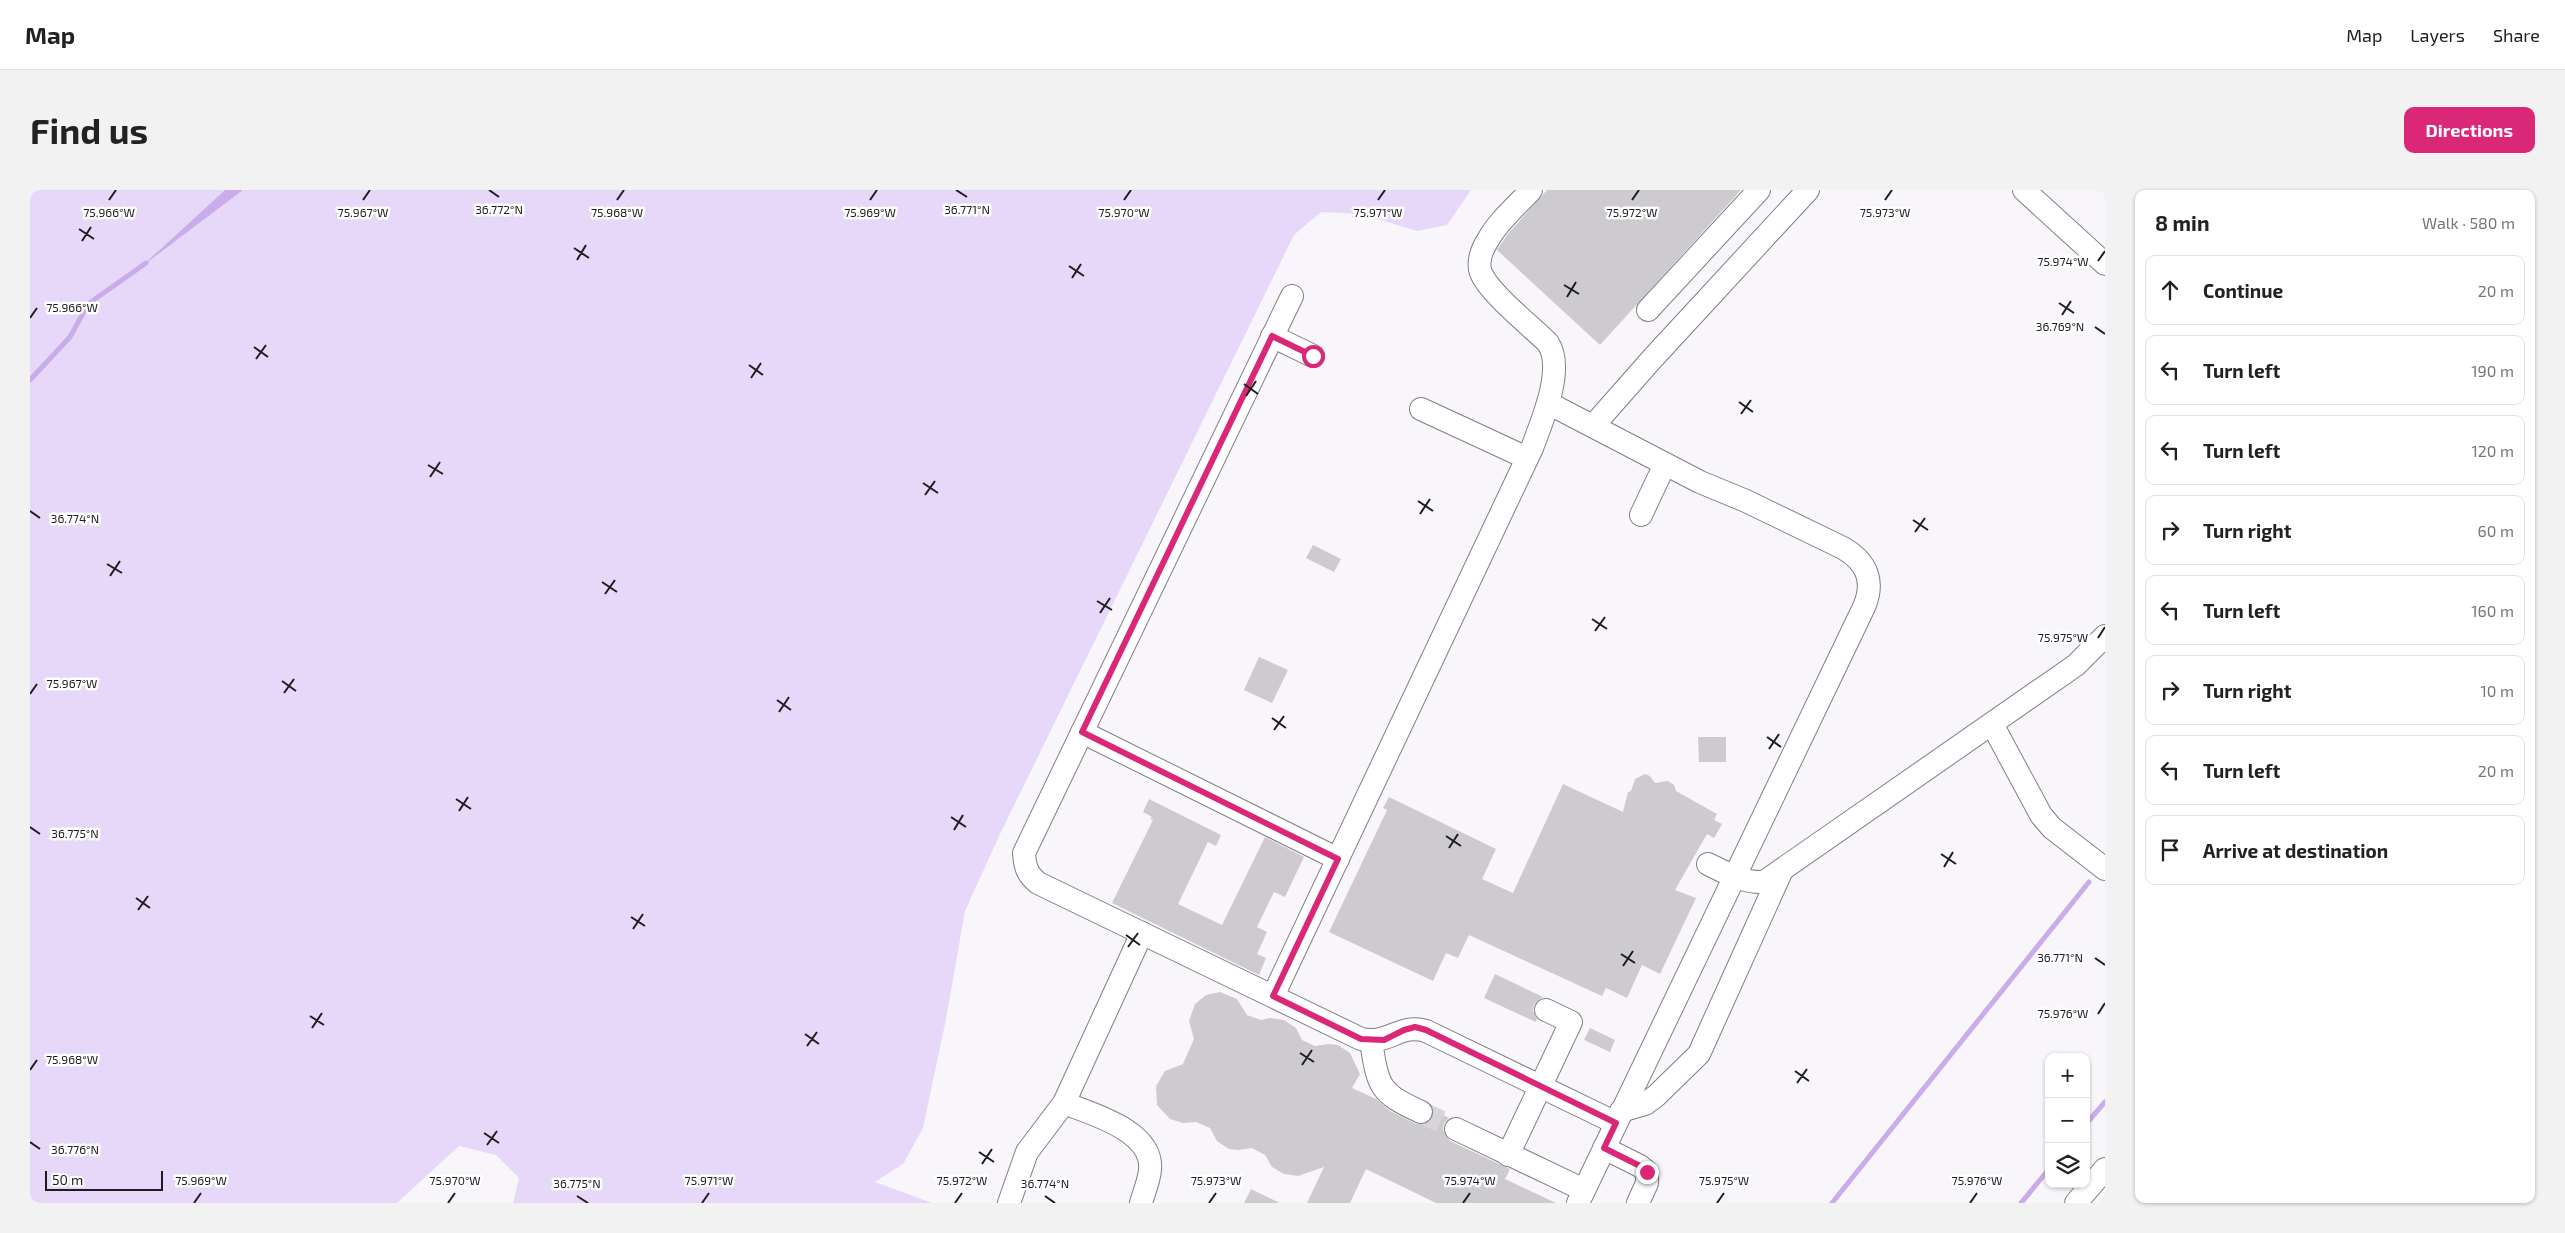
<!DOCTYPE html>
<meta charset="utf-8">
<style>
:root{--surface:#fff;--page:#f2f2f2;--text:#222;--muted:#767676;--line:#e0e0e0;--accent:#db2777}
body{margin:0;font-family:"Exo 2",sans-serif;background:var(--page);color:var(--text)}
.controls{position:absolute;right:15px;bottom:15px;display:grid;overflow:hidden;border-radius:10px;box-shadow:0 1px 4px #0004}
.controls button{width:45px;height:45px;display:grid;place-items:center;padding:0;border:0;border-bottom:1px solid var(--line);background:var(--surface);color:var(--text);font:25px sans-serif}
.scale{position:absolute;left:15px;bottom:12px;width:118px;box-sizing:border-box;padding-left:5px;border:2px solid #1d1d1e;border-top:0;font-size:14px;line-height:18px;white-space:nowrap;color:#1d1d1e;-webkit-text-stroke:4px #fff;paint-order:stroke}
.stop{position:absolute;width:15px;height:15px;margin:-11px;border:4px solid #db2777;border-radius:50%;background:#fff}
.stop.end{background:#db2777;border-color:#fff;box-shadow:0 1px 5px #0008}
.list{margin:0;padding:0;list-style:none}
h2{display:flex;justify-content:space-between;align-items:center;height:65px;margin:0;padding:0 20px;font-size:21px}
h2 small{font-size:16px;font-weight:400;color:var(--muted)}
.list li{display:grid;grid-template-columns:32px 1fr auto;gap:15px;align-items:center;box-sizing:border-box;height:70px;margin:0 10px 10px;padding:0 10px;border:1px solid var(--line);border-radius:10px}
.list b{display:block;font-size:19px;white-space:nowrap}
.list em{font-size:16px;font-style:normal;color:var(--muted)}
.icon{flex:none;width:28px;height:28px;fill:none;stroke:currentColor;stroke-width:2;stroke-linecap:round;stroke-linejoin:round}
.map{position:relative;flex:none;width:2075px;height:1013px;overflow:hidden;border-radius:10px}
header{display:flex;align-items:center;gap:30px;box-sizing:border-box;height:70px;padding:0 25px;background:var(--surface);border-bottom:1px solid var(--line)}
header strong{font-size:24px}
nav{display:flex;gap:28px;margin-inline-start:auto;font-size:18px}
.intro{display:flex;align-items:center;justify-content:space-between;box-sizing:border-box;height:120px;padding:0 30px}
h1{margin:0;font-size:35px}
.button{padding:12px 22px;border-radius:10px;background:var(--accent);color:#fff;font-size:18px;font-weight:700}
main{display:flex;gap:30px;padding:0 30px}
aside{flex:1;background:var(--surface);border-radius:10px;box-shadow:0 1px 4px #0004}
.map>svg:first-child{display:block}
</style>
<header>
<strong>Map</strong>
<nav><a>Map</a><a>Layers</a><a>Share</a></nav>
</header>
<div class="intro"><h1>Find us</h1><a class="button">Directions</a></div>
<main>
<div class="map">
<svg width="2075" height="1013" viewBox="0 0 2075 1013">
<rect width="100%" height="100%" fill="#f8f6fb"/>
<path fill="#e7d8f9" d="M 0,0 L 195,0 L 117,72 L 213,0 L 1441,0 L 1417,35 L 1387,41 L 1331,24 L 1291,22 L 1264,45 L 971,642 L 935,721 L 916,829 L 893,938 L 873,974 L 845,992 L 902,1013 L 483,1013 L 489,988 L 466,965 L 429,956 L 367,1013 L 0,1013 Z"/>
<path fill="#c9ace9" d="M 195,0 L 213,0 L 111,77 Z"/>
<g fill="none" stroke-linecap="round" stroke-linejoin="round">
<g stroke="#c9ace9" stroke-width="5">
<path d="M 0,190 L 40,147 L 58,114 L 116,73"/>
<path d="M 2056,934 L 2075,912"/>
<path d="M 1802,1013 L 2059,692"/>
<path d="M 1991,1013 L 2019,979"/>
</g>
</g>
<g fill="#cdcbd0">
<path d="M 1517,0 L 1711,0 L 1570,155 L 1467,60 L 1477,45 Z"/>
<path d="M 1283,355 L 1311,369 L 1304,382 L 1276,368 Z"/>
<path d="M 1229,467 L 1258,480 L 1242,513 L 1214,500 Z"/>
<path d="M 1668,547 L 1696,547 L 1696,572 L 1669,572 Z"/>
<path d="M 1615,584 L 1620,586 L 1625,593 L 1638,591 L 1644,595 L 1646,601 L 1687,624 L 1684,630 L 1692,634 L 1684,648 L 1677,644 L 1645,700 L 1666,708 L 1630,784 L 1612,775 L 1597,808 L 1576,798 L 1572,806 L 1439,745 L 1428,768 L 1416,763 L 1403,791 L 1299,742 L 1357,620 L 1353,618 L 1359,607 L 1466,659 L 1452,689 L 1483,703 L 1533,594 L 1593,622 L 1598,602 L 1601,601 L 1605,589 Z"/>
<path d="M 1119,609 L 1191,645 L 1186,656 L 1178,652 L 1148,714 L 1192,735 L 1235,647 L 1274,667 L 1255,707 L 1244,702 L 1227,737 L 1237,742 L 1227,764 L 1236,768 L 1229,785 L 1082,713 L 1123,630 L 1120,629 L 1122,627 L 1113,622 Z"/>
<path d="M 1465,784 L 1513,807 L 1504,815 L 1503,821 L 1507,829 L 1506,832 L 1454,808 Z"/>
<path d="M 1190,802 L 1207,809 L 1217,825 L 1231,830 L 1240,828 L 1254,830 L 1266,838 L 1272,850 L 1285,856 L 1299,854 L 1308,855 L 1320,863 L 1330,884 L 1322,898 L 1346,909 L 1360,921 L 1386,934 L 1399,932 L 1404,920 L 1419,928 L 1414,933 L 1413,940 L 1420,951 L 1480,979 L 1475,989 L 1526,1013 L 1406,1013 L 1336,979 L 1320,1013 L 1277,1013 L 1294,977 L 1268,986 L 1254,984 L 1242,977 L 1235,965 L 1222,958 L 1208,960 L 1199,959 L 1187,951 L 1180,938 L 1166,932 L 1153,933 L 1140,929 L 1127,915 L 1126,896 L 1135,881 L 1153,874 L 1164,849 L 1159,831 L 1165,814 L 1176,805 Z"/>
<path d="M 1560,838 L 1585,850 L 1580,862 L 1554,850 Z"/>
<path d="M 1221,999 L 1250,1013 L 1214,1013 Z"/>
</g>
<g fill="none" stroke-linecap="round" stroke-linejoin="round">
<path stroke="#d7d5da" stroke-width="22" stroke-dasharray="22 11" stroke-linecap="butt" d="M 1391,922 L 1426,939"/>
<defs>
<g id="minor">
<path d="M 1994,0 L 2075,74"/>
<path d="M 1262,106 L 994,663 C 995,677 997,684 1008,693 L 1331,849 C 1360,855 1369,833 1396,841 L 1586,933"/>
<path d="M 1618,120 L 1729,0"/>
<path d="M 1242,146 L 1283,166"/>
<path d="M 1518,213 L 1670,292 L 1716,311 L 1813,358 C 1837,372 1845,391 1834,417 L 1548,1013"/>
<path d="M 1391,219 L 1497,268"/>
<path d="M 1563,236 L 1622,169 L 1778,0"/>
<path d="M 1611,325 L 1635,274"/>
<path d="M 1962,534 L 2011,625 L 2022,638 L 2075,679"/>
<path d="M 1052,542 L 1308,669"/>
<path d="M 1678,674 C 1696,683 1713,693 1734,692 L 2046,475 L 2075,446"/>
<path d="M 1243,806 L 1502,258 C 1512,231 1535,179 1518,153 C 1501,136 1460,104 1451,83 C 1447,72 1452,59 1458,50 C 1468,31 1487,16 1501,0"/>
<path d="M 1341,851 C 1348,897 1349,903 1391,922"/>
<path d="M 1034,913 L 1112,743"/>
<path d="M 1591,921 L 1615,914 L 1626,906 L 1669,864 L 1752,680"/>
<path d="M 1426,939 L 1554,1000"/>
<path d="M 1574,958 L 1610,976 L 1617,982 L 1617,993 L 1608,1013"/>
<path d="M 1478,965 L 1541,832 L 1516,820"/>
<path d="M 979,1013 L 997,962 L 1034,913 C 1062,924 1124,941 1120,980 C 1119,991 1114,1002 1111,1013"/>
<path d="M 2046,1013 L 2075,979"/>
</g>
</defs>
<use href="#minor" stroke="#807e82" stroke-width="24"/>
<use href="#minor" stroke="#fff" stroke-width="22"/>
</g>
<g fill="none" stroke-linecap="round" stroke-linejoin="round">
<path stroke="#db2777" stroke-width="6" d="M 1283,166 L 1242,146 L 1052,542 L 1308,669 L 1243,806 L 1331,849 L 1354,850 L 1374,840 L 1385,837 L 1396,840 L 1586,933 L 1574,958 L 1610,976 L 1617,982"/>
</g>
<path fill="none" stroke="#1d1d1e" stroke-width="2" d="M 459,0 L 469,7M 926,0 L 937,7M 79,10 L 86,0M 333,10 L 340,0M 587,10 L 594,0M 840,10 L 847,0M 1094,10 L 1101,0M 1348,10 L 1355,0M 1602,10 L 1609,0M 1855,10 L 1862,0M 49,39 L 64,49M 52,51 L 61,37M 544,58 L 559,68M 547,70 L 556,55M 2068,71 L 2075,61M 1039,76 L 1054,86M 1042,88 L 1051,74M 1534,95 L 1549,104M 1537,107 L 1546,92M 2029,113 L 2044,123M 2032,125 L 2041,111M 0,128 L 7,118M 2065,137 L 2075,144M 224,157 L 238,167M 226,169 L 236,155M 719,175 L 733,185M 721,188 L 731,173M 1214,194 L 1228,204M 1216,206 L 1226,191M 1709,212 L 1723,222M 1711,224 L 1721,210M 398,275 L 413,284M 400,287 L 410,272M 893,293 L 908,303M 895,305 L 905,291M 1388,311 L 1403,321M 0,321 L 10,328M 1390,324 L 1400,309M 1883,330 L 1898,340M 1885,342 L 1895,328M 77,374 L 92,383M 80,386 L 90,371M 572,392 L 587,402M 575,404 L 585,390M 1067,411 L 1082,420M 1070,423 L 1080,408M 1562,429 L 1577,439M 1565,441 L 1575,427M 2068,448 L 2075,437M 252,491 L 266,501M 254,503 L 264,489M 0,504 L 7,494M 747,510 L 761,520M 749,522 L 759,507M 1242,528 L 1256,538M 1244,540 L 1254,526M 1737,547 L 1751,557M 1739,559 L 1749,544M 426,609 L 441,619M 429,621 L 438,607M 921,627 L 936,637M 0,637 L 10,644M 924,640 L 933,625M 1416,646 L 1431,656M 1419,658 L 1428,644M 1911,664 L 1926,674M 1914,677 L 1923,662M 106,708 L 120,718M 108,720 L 118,706M 601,727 L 615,736M 603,739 L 613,724M 1096,745 L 1110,755M 1098,757 L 1108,743M 1591,764 L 1605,773M 2065,768 L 2075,775M 1593,776 L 1603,761M 2068,824 L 2075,813M 280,826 L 294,835M 282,838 L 292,823M 775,844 L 789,854M 777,856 L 787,842M 1270,863 L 1284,872M 1272,875 L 1282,860M 0,880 L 7,870M 1765,881 L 1779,891M 1767,893 L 1777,879M 454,943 L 469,953M 0,952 L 10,959M 457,955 L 467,941M 949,962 L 964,972M 952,974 L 962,959M 547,1006 L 558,1013M 1015,1006 L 1025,1013M 164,1013 L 171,1003M 418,1013 L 425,1003M 672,1013 L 679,1003M 925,1013 L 932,1003M 1179,1013 L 1186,1003M 1433,1013 L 1440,1003M 1687,1013 L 1694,1003M 1940,1013 L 1947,1003"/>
<g font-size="12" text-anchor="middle" fill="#1d1d1e" stroke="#fff" stroke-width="5" stroke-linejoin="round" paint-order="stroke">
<text x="469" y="24">36.772°N</text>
<text x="937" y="24">36.771°N</text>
<text x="79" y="27">75.966°W</text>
<text x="333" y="27">75.967°W</text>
<text x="587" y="27">75.968°W</text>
<text x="840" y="27">75.969°W</text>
<text x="1094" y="27">75.970°W</text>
<text x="1348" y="27">75.971°W</text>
<text x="1602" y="27">75.972°W</text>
<text x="1855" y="27">75.973°W</text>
<text x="2033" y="76">75.974°W</text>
<text x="42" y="122">75.966°W</text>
<text x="2030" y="141">36.769°N</text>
<text x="45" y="333">36.774°N</text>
<text x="2033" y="452">75.975°W</text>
<text x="42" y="498">75.967°W</text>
<text x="45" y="648">36.775°N</text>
<text x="2030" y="772">36.771°N</text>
<text x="2033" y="828">75.976°W</text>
<text x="42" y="874">75.968°W</text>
<text x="45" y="964">36.776°N</text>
<text x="171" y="995">75.969°W</text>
<text x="425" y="995">75.970°W</text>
<text x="679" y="995">75.971°W</text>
<text x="932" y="995">75.972°W</text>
<text x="1186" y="995">75.973°W</text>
<text x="1440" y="995">75.974°W</text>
<text x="1694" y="995">75.975°W</text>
<text x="1947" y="995">75.976°W</text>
<text x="547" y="998">36.775°N</text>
<text x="1015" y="998">36.774°N</text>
</g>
</svg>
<div class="controls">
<button>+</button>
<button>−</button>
<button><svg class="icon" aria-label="layers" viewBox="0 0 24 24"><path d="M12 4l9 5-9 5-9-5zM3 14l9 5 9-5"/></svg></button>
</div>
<div class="scale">50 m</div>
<div class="stop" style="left:1283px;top:166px"></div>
<div class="stop end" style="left:1617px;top:982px"></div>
</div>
<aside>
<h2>8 min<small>Walk · 580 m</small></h2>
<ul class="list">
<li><svg class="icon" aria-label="ahead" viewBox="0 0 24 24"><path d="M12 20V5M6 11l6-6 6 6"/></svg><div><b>Continue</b></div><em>20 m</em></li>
<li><svg class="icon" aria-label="left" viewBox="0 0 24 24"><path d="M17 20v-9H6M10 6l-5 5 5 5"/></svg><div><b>Turn left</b></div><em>190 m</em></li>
<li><svg class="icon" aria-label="left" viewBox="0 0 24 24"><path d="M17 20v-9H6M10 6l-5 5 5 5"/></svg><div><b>Turn left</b></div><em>120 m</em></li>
<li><svg class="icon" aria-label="right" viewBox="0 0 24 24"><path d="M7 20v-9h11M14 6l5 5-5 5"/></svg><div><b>Turn right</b></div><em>60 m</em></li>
<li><svg class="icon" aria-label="left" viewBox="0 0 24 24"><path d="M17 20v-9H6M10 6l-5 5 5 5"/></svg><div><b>Turn left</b></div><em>160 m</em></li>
<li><svg class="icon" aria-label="right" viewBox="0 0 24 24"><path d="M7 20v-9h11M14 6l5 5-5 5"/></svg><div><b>Turn right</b></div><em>10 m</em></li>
<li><svg class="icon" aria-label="left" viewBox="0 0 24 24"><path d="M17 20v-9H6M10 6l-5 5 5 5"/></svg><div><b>Turn left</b></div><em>20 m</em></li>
<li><svg class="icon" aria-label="arrive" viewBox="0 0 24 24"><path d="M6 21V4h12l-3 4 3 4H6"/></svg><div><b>Arrive at destination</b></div></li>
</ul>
</aside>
</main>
